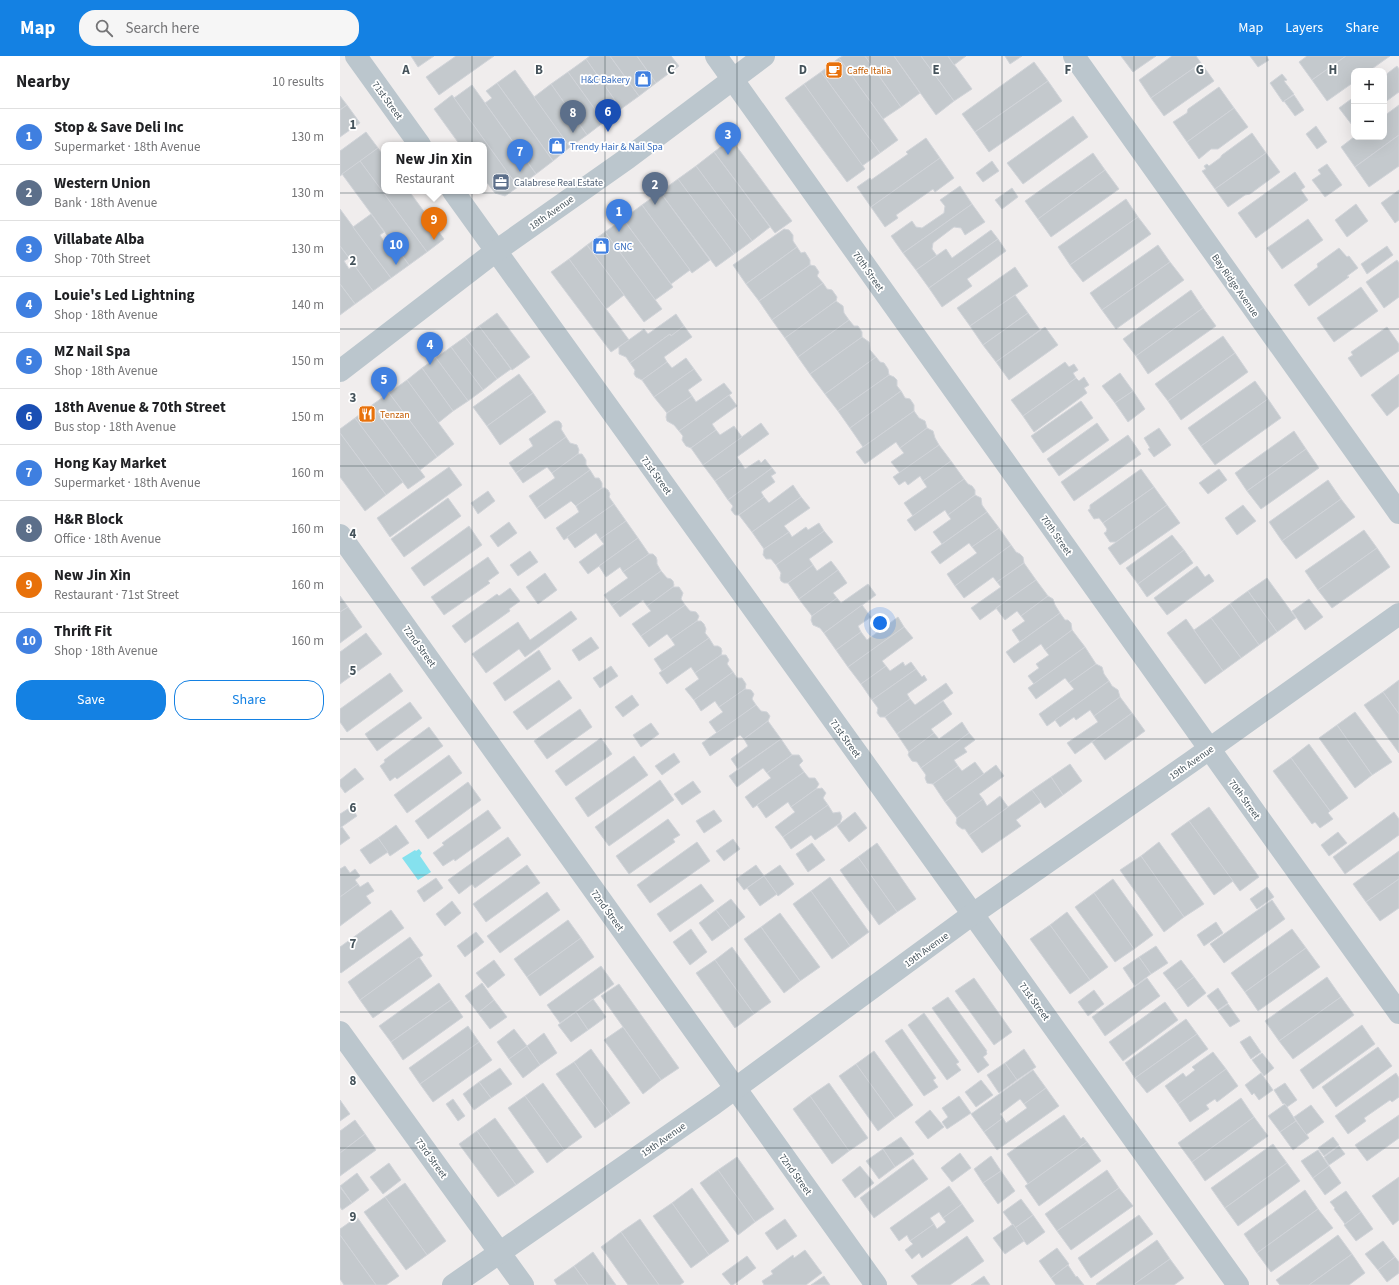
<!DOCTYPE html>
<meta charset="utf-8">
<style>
:root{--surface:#fff;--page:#f6f6f6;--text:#202124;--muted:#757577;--line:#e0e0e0;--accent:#1481e3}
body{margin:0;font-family:"Source Sans 3",sans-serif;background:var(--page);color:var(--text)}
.controls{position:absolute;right:12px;top:12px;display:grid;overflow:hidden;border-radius:8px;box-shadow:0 4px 16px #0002}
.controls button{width:36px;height:36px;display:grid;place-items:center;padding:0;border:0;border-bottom:1px solid var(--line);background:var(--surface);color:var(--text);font:20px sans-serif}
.you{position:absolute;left:540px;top:567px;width:14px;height:14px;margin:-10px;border:3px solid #fff;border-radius:50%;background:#1a73e8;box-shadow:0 0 0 6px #1a73e833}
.badge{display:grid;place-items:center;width:26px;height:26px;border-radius:50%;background:var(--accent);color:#fff;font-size:13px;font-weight:700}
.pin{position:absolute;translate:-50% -33px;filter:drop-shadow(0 1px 2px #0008)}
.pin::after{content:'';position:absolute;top:21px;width:14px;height:12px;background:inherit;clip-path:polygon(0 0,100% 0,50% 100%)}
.popup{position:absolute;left:41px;top:86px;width:106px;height:52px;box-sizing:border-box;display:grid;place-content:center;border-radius:8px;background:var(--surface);filter:drop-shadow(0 1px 3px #0005);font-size:13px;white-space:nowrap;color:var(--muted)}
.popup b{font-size:15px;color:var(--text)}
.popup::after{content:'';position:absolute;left:50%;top:100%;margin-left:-8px;border:8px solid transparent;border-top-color:var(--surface)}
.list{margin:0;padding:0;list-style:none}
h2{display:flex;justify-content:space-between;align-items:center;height:52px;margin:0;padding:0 16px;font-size:17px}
h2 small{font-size:13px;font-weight:400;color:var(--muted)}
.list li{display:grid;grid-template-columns:26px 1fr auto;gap:12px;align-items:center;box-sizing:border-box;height:56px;padding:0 16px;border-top:1px solid var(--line)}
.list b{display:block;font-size:15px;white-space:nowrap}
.list p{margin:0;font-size:13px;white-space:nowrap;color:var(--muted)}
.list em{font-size:13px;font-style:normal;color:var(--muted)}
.actions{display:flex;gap:8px;padding:12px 16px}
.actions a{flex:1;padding:9px 0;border:1px solid var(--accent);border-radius:16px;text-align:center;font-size:14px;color:var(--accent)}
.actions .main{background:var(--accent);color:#fff}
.icon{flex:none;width:22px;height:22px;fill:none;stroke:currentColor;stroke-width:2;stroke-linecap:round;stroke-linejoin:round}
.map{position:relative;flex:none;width:1059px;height:1229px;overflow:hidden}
header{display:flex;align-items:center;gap:24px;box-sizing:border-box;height:56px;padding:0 20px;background:var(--accent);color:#fff}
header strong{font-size:19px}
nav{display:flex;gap:22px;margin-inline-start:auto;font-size:14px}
.search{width:280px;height:36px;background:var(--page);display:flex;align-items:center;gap:10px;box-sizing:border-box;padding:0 14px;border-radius:16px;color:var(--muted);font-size:15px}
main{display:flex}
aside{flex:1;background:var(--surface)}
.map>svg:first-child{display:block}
</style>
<header>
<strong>Map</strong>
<div class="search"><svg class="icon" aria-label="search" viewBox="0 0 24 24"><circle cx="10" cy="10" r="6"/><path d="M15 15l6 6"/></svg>Search here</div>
<nav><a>Map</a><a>Layers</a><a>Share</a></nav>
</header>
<main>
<aside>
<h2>Nearby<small>10 results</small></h2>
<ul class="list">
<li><span class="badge" style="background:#3f7fe0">1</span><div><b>Stop &amp; Save Deli Inc</b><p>Supermarket · 18th Avenue</p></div><em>130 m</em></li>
<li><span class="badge" style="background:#5c6f8a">2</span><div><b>Western Union</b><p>Bank · 18th Avenue</p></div><em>130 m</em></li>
<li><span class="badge" style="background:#3f7fe0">3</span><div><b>Villabate Alba</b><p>Shop · 70th Street</p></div><em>130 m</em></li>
<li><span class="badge" style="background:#3f7fe0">4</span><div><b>Louie's Led Lightning</b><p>Shop · 18th Avenue</p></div><em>140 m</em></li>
<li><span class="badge" style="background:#3f7fe0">5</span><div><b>MZ Nail Spa</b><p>Shop · 18th Avenue</p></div><em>150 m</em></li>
<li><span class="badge" style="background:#1a4fb4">6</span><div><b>18th Avenue &amp; 70th Street</b><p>Bus stop · 18th Avenue</p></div><em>150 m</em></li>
<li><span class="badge" style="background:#3f7fe0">7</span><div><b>Hong Kay Market</b><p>Supermarket · 18th Avenue</p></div><em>160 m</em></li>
<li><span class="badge" style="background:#5c6f8a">8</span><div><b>H&amp;R Block</b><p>Office · 18th Avenue</p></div><em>160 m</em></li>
<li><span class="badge" style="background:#e8710a">9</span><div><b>New Jin Xin</b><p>Restaurant · 71st Street</p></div><em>160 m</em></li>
<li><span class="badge" style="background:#3f7fe0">10</span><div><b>Thrift Fit</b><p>Shop · 18th Avenue</p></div><em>160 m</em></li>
</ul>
<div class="actions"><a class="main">Save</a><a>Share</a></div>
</aside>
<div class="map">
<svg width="1059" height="1229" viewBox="0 0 1059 1229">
<rect width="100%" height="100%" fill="#f0eded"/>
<path fill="#85e1ee" d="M 79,793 L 82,797 L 80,800 L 91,816 L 78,824 L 62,802 L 75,794 L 76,795 Z"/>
<g fill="#c4c9cd" stroke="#d1d4d9">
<path d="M 71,0 L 94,0 L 78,11 Z"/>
<path d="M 116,0 L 154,0 L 99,39 L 86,21 Z"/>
<path d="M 250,0 L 270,0 L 299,40 L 281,53 L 246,3 Z"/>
<path d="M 270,0 L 297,0 L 316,27 L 299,40 Z"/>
<path d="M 297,0 L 331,0 L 339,10 L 316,27 Z"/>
<path d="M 503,0 L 525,0 L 561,51 L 543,63 L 499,2 Z"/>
<path d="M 525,0 L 554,0 L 580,37 L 561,51 Z"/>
<path d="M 554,0 L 581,0 L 614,45 L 596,59 Z"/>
<path d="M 581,0 L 608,0 L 632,33 L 614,45 Z"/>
<path d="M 608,0 L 626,0 L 614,9 Z"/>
<path d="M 665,0 L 682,0 L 670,8 Z"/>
<path d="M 781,0 L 816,0 L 793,16 Z"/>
<path d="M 832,0 L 856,0 L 861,7 L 811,42 L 799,24 Z"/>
<path d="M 910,0 L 926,0 L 929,4 L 918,11 Z"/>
<path d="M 967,0 L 1006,0 L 972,24 L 959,6 Z"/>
<path d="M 1006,0 L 1050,0 L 1029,15 L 1014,15 L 1014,26 L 987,45 L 972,24 Z"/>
<path d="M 499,2 L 558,84 L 540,97 L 481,16 Z"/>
<path d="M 246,3 L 281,53 L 264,66 L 228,16 Z"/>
<path d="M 694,6 L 708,25 L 635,76 L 622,58 Z"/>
<path d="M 861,7 L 874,25 L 824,60 L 811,42 Z"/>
<path d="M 1057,10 L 1059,13 L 1059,36 L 1044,47 L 1044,20 Z"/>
<path d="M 175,14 L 230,91 L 213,105 L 157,27 Z"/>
<path d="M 228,16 L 264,66 L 247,79 L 211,28 Z"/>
<path d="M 481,16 L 540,97 L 522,110 L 464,28 Z"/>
<path d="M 942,18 L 947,24 L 944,25 L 954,38 L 943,46 L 930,27 Z"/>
<path d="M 708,25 L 722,45 L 649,96 L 635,76 Z"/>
<path d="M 157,27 L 213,105 L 196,118 L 145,47 L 152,42 L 146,35 Z"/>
<path d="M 211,28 L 247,79 L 230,91 L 194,41 Z"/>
<path d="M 464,28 L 525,113 L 507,126 L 445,42 Z"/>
<path d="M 132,29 L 196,118 L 178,131 L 114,42 Z"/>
<path d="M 879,31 L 894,52 L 847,86 L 833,66 L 847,57 L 848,53 Z"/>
<path d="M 112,39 L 178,131 L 165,140 L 155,137 L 144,123 L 144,89 L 120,89 L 94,53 Z"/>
<path d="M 954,39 L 964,54 L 955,60 L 944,45 Z"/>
<path d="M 0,40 L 7,49 L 0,54 Z"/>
<path d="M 1014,41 L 1014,68 L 1012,69 L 999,52 Z"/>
<path d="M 7,49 L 20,67 L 0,81 L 0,54 Z"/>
<path d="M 1059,49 L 1059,79 L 1015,111 L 1001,91 L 1014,81 L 1044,81 L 1044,60 Z"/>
<path d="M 894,52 L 908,71 L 878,93 L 871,93 L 859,103 L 847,86 Z"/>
<path d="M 733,60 L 748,81 L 683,128 L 667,107 Z"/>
<path d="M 976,70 L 987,86 L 977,93 L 966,78 Z"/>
<path d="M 26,76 L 38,92 L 0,120 L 0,95 Z"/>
<path d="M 912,77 L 926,97 L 875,133 L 862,115 L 866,113 L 864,110 L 867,108 L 869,110 L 880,102 L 882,99 Z"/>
<path d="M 1059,79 L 1059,110 L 1029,131 L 1015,111 Z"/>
<path d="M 586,82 L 600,102 L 531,151 L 517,131 L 530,122 L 531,124 L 568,98 L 566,96 Z"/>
<path d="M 391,83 L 452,165 L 435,177 L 374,96 Z"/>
<path d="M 38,92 L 44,100 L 44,135 L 69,135 L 104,183 L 87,196 L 20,105 Z"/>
<path d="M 374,96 L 430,171 L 412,185 L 356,110 Z"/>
<path d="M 753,97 L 765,114 L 698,163 L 685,145 Z"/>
<path d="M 926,97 L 940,116 L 910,138 L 905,139 L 888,151 L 875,133 Z"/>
<path d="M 600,102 L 614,122 L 595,136 L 593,133 L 556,159 L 558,162 L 545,171 L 531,151 Z"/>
<path d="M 20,105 L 87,196 L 69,209 L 2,118 Z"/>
<path d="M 652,105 L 659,115 L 643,126 L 636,117 Z"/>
<path d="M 987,108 L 1002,129 L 985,141 L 972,124 L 981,118 L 978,114 Z"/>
<path d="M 356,110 L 412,185 L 394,198 L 338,123 Z"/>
<path d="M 765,114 L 779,133 L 711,181 L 698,163 Z"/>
<path d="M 955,116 L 965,131 L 961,134 L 968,144 L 916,182 L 898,157 Z"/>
<path d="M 338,123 L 394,198 L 376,211 L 320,136 Z"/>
<path d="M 620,130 L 632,148 L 563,197 L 551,180 L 572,165 L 576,171 L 582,172 L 604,157 L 605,150 L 600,144 Z"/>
<path d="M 672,132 L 678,141 L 662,153 L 655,144 Z"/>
<path d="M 1059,134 L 1059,164 L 1055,167 L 1041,147 Z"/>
<path d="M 320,136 L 370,204 L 352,217 L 302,149 Z"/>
<path d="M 786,143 L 798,161 L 730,209 L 718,191 Z"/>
<path d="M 632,148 L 645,166 L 625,179 L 621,172 L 614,171 L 610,174 L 593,187 L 592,193 L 597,200 L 576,214 L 563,197 Z"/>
<path d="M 1016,148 L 1028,165 L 1007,181 L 995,164 Z"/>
<path d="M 302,149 L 350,214 L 331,228 L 283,163 Z"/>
<path d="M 0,153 L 51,222 L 33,235 L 14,209 L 18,206 L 13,199 L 9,202 L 0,190 Z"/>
<path d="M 31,158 L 44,176 L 40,179 L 45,187 L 50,183 L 69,209 L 51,222 L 13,171 Z"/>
<path d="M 798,161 L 811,178 L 743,226 L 730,209 Z"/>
<path d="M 283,163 L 333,231 L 315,244 L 265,176 Z"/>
<path d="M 968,163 L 983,184 L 942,213 L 927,192 Z"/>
<path d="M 444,173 L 449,174 L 453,179 L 453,185 L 457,191 L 406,228 L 393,209 Z"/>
<path d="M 651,174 L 658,183 L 589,232 L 576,214 L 606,193 L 612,202 Z"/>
<path d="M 265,176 L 322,253 L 304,266 L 247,189 Z"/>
<path d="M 658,183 L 666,195 L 627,223 L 632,230 L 602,251 L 589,232 Z"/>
<path d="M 247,189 L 284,239 L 266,253 L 229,203 Z"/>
<path d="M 818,189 L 830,206 L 762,254 L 750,237 Z"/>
<path d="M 0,190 L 9,202 L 4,205 L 9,213 L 14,209 L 33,235 L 15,248 L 0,228 Z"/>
<path d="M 1047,190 L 1053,199 L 1027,218 L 1021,208 Z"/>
<path d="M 457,191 L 461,197 L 465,196 L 470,204 L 470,209 L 419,245 L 406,228 Z"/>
<path d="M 999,192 L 1007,201 L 1009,200 L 1018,212 L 1007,220 L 1009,221 L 969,250 L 954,229 L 978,211 L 977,208 Z"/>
<path d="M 229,203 L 289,284 L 271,296 L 211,216 Z"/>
<path d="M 1057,204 L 1059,207 L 1059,241 L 1044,252 L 1026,226 Z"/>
<path d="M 830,206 L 844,224 L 776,273 L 762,254 Z"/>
<path d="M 470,209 L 475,210 L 479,216 L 477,220 L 483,227 L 432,264 L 419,245 Z"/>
<path d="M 675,211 L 688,230 L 630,270 L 617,252 Z"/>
<path d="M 483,227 L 487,233 L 492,234 L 497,241 L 496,245 L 445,282 L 432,264 Z"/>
<path d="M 0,228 L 15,248 L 0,259 Z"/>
<path d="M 1021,231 L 1038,255 L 994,286 L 977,262 Z"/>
<path d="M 851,234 L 863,252 L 796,300 L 783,283 Z"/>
<path d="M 675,239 L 688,257 L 643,289 L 630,270 Z"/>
<path d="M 496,245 L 503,250 L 504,257 L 509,264 L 458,301 L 445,282 Z"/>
<path d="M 863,252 L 876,270 L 808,318 L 796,300 Z"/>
<path d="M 157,257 L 190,301 L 172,314 L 139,270 Z"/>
<path d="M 688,257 L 700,274 L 656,306 L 643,289 Z"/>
<path d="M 336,258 L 344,270 L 331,280 L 330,278 L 290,307 L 286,301 L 279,298 L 279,291 L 304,273 L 308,278 Z"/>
<path d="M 509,264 L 514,270 L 518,270 L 522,276 L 522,281 L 470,318 L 458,301 Z"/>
<path d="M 139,270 L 171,313 L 157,323 L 125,281 Z"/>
<path d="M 344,270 L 352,281 L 324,301 L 327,306 L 302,324 L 296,321 L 294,318 L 295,314 L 290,307 L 330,278 L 331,280 Z"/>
<path d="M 705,271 L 718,289 L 669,324 L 656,306 Z"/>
<path d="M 1047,271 L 1059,288 L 1059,295 L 1021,321 L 1008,302 L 1013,299 L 1011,296 Z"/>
<path d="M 883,280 L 895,297 L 828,345 L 815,328 Z"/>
<path d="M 125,281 L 157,323 L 143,334 L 111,291 Z"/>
<path d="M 522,281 L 529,286 L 530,294 L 536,301 L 485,338 L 470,318 Z"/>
<path d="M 111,291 L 143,334 L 128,345 L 96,302 Z"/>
<path d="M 895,297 L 908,316 L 841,364 L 828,345 Z"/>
<path d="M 536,301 L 540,306 L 544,307 L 548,313 L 549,319 L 498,355 L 485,338 Z"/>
<path d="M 96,302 L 128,345 L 113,355 L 82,312 Z"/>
<path d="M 346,302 L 354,313 L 314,341 L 302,324 L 327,306 L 332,312 Z"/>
<path d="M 725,306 L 729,311 L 734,308 L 738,314 L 733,317 L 736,322 L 683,360 L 671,344 Z"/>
<path d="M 82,312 L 113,355 L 98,367 L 67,324 Z"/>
<path d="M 354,313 L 362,324 L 348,334 L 352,340 L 327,357 L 314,341 Z"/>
<path d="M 780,317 L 793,335 L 775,347 L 762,330 Z"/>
<path d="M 179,318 L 193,337 L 147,370 L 133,351 Z"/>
<path d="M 1059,318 L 1059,350 L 1047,360 L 1031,339 Z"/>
<path d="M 549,319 L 554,321 L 557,324 L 557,330 L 561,335 L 510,372 L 498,355 Z"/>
<path d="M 744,321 L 749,329 L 744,332 L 747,337 L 694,376 L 683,360 L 736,322 L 739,325 Z"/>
<path d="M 67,324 L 114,388 L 97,401 L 49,337 Z"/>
<path d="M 915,325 L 928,343 L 861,390 L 848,372 Z"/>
<path d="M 384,327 L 392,337 L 339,375 L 334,369 L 327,365 L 326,361 L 327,357 L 352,340 L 356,346 Z"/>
<path d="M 561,335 L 565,342 L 570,343 L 574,349 L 574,355 L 523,391 L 510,372 Z"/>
<path d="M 793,335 L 805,353 L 788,366 L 775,347 Z"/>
<path d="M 49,337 L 97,401 L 80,414 L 32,349 Z"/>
<path d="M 193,337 L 206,356 L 160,389 L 147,370 Z"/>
<path d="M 389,339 L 397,350 L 372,368 L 376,374 L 351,392 L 346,390 L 342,384 L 343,380 L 339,375 Z"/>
<path d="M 928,343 L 941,362 L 875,409 L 861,390 Z"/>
<path d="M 741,345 L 753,362 L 703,397 L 691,380 Z"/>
<path d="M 32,349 L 85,421 L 68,433 L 15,362 Z"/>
<path d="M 574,355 L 579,362 L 585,365 L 587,372 L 560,392 L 556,386 L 525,408 L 516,396 Z"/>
<path d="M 15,362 L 63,426 L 46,439 L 0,377 L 0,373 Z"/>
<path d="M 215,365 L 219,365 L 221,367 L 222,370 L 221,373 L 226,381 L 176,417 L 169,407 L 193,390 L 189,383 Z"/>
<path d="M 421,367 L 429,378 L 397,401 L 401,407 L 375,425 L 363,409 Z"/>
<path d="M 757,367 L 769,384 L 719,420 L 707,403 Z"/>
<path d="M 394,370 L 402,381 L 363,409 L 351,392 L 376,374 L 380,379 Z"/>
<path d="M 587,372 L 593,375 L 595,382 L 599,389 L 560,417 L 551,406 L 564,397 L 560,392 Z"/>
<path d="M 819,372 L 831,389 L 814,401 L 808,393 L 810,392 L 804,382 Z"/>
<path d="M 954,375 L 966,393 L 907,435 L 895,417 Z"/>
<path d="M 0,377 L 46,439 L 25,455 L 0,421 Z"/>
<path d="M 788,379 L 801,398 L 734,445 L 721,426 Z"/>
<path d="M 226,381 L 230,387 L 237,389 L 239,394 L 238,398 L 212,417 L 207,411 L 183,427 L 176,417 Z"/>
<path d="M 599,389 L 611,405 L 583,425 L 580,420 L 568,429 L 565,425 L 559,429 L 553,421 Z"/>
<path d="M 966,393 L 979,412 L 921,453 L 907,435 Z"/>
<path d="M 238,398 L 242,398 L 246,404 L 246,409 L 250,414 L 197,452 L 189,440 L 215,422 L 212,417 Z"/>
<path d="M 425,403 L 432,412 L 388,444 L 375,425 L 401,407 L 405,413 L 419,404 L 421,407 Z"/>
<path d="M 611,405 L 624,423 L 573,460 L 564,447 L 587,431 L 583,425 Z"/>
<path d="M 109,411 L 122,429 L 50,481 L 37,462 Z"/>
<path d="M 432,412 L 436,417 L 431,420 L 435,426 L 421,436 L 424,441 L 399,459 L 395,459 L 391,454 L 393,450 L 388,444 Z"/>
<path d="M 801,413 L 814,431 L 763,467 L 759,462 L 754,463 L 748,454 L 750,453 L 750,449 Z"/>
<path d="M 879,413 L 887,424 L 868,438 L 859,427 Z"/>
<path d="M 250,414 L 255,422 L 259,422 L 262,427 L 262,432 L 236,450 L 231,445 L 205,463 L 197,452 Z"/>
<path d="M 624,423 L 628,428 L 632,430 L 635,434 L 635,439 L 608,459 L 605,454 L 575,475 L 567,464 Z"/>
<path d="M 988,424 L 1001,443 L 942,485 L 929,466 Z"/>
<path d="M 453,429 L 461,441 L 412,476 L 399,459 L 424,441 L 429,447 Z"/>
<path d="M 814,431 L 827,449 L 776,486 L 770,486 L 764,477 L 766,476 L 767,473 L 763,467 Z"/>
<path d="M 262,432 L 265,432 L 268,434 L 270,438 L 269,441 L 274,448 L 224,484 L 216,472 L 239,456 L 236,450 Z"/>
<path d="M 148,435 L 155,445 L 138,458 L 131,447 Z"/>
<path d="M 635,439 L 641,442 L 642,449 L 647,456 L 602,488 L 593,476 L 611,463 L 608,459 Z"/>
<path d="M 461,441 L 470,452 L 444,470 L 449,476 L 424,493 L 412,476 Z"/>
<path d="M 108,442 L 121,460 L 64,501 L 51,483 Z"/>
<path d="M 1001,443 L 1015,461 L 956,503 L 942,485 Z"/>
<path d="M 274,448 L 286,465 L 260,483 L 256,477 L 235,492 L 227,481 Z"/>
<path d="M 827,449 L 840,467 L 780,509 L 768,492 Z"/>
<path d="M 903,449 L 916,465 L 897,479 L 885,462 Z"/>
<path d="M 647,456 L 659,472 L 632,491 L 629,487 L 600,508 L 591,496 Z"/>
<path d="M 286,465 L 298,482 L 248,518 L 239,506 L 264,488 L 260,483 Z"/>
<path d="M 169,466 L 177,477 L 158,491 L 150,480 Z"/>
<path d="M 479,467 L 484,475 L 436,509 L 431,503 L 426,503 L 423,499 L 424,493 L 449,476 L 452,481 L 466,471 L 468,474 Z"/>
<path d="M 129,470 L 142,489 L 84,530 L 71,512 Z"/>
<path d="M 659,472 L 671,489 L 615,530 L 607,518 L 637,497 L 632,491 Z"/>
<path d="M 1024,474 L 1037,492 L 978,534 L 965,515 Z"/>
<path d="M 484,475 L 493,486 L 469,503 L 473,509 L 448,527 L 444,527 L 441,525 L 440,522 L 441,517 L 436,509 Z"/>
<path d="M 832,479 L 844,494 L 798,528 L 786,512 Z"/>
<path d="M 298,482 L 309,498 L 283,516 L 280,511 L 266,521 L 259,510 Z"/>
<path d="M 671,489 L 676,496 L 680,498 L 683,501 L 684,507 L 657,526 L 653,521 L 624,542 L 615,530 Z"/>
<path d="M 1037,492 L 1050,511 L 992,552 L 978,534 Z"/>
<path d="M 844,494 L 853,507 L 807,541 L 798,528 Z"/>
<path d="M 190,495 L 198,506 L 178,520 L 170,509 Z"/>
<path d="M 309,498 L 313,498 L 316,501 L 317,504 L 317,508 L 321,515 L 272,550 L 264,539 L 288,522 L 283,516 Z"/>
<path d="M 148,501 L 159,517 L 148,525 L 150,527 L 104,559 L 91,541 Z"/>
<path d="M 491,505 L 498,514 L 459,543 L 448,527 L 473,509 L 477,515 Z"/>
<path d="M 684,507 L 696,524 L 640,564 L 631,552 L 661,531 L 657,526 Z"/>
<path d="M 857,510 L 865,521 L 869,518 L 874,525 L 827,559 L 814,542 Z"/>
<path d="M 498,514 L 507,527 L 493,537 L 497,542 L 472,560 L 459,543 Z"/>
<path d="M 321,515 L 327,522 L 331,523 L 333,525 L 334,529 L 333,531 L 307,550 L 303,544 L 280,561 L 272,550 Z"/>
<path d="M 205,517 L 217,534 L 198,548 L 186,531 Z"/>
<path d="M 927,522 L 956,562 L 937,576 L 908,535 Z"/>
<path d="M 696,524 L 708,540 L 681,560 L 677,555 L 665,564 L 656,552 Z"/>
<path d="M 528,528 L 536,539 L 484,577 L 480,572 L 473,569 L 471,564 L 472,560 L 497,542 L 501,547 Z"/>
<path d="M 333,531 L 339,531 L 343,537 L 341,543 L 345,549 L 301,580 L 292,568 L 311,555 L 307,550 Z"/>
<path d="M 170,532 L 180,545 L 169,553 L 170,555 L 125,587 L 112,570 L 157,538 L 159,540 Z"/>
<path d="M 908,535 L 937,576 L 919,589 L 890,548 Z"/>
<path d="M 0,540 L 8,551 L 0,556 Z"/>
<path d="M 708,540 L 713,543 L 715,549 L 720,557 L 680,586 L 672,574 L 685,565 L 681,560 Z"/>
<path d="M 969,543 L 983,561 L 965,574 L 952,555 Z"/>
<path d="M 890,548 L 919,589 L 901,602 L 871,562 Z"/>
<path d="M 345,549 L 350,555 L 356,556 L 359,560 L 357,565 L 331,583 L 327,578 L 309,591 L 301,580 Z"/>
<path d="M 522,549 L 531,561 L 518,570 L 521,576 L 496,594 L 484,577 Z"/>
<path d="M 8,551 L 22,571 L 0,587 L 0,556 Z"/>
<path d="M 231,555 L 237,563 L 185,601 L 179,593 L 146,617 L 132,598 L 178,566 L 190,584 Z"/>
<path d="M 720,557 L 725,564 L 728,564 L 731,567 L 732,574 L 705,594 L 701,588 L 674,607 L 666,596 Z"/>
<path d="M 558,561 L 564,571 L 508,611 L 496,594 L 521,576 L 527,584 Z"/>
<path d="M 871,562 L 901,602 L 883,615 L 854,574 Z"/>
<path d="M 846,563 L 883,615 L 865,628 L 827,577 Z"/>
<path d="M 357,565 L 361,565 L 364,568 L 366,573 L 365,577 L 369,582 L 322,615 L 314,603 L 335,589 L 331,583 Z"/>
<path d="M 564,571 L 573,582 L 542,605 L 546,610 L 521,628 L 508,611 Z"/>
<path d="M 732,574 L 745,591 L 694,628 L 688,620 L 699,612 L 696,608 L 709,599 L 705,594 Z"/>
<path d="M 26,577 L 42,598 L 0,628 L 0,596 Z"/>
<path d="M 251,581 L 259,592 L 239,605 L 232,594 Z"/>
<path d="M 369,582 L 374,590 L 378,590 L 381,592 L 382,595 L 381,599 L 355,617 L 351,611 L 327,628 L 319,617 Z"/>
<path d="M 745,591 L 756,608 L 729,627 L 725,622 L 696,643 L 688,632 Z"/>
<path d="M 199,594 L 211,613 L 165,645 L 153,627 Z"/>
<path d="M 381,599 L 386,599 L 389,604 L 387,608 L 393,616 L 354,644 L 345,633 L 359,623 L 355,617 Z"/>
<path d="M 563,606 L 565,610 L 571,606 L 576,613 L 532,644 L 521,628 L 546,610 L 550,615 Z"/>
<path d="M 756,608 L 762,611 L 764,618 L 769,625 L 707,670 L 699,658 L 734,633 L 729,627 Z"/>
<path d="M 271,610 L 278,620 L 260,632 L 253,622 Z"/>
<path d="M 576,613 L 582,621 L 584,619 L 587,624 L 567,638 L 570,643 L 545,661 L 540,661 L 537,657 L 538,652 L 532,644 Z"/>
<path d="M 393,616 L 397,622 L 402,622 L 406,628 L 405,633 L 379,651 L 375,645 L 361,655 L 354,644 Z"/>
<path d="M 50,617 L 63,635 L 7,676 L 0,666 L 0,653 Z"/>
<path d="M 219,624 L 232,642 L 187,674 L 173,656 Z"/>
<path d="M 1059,624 L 1059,658 L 1043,636 Z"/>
<path d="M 769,625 L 772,630 L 778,634 L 780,641 L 754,660 L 750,654 L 736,664 L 734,661 L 720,671 L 715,664 Z"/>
<path d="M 606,627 L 613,637 L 557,678 L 545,661 L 570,643 L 575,649 Z"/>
<path d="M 405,633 L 411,634 L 414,638 L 412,643 L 416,649 L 377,677 L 369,666 L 383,656 L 379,651 Z"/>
<path d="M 1043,636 L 1059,658 L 1059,697 L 1024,649 Z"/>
<path d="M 292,639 L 299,649 L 283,661 L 275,651 Z"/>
<path d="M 780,641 L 792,657 L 735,698 L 727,687 L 758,666 L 754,660 Z"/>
<path d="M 603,645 L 612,658 L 591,673 L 594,677 L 569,696 L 557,678 Z"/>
<path d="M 70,646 L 82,662 L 37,695 L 25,678 Z"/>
<path d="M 416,649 L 421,655 L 427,656 L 430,660 L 428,665 L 404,683 L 400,679 L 370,700 L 362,687 Z"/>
<path d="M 240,653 L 252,671 L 207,703 L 194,685 Z"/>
<path d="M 1015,656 L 1052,706 L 1032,719 L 997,669 Z"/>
<path d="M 792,657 L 805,675 L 765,704 L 752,686 Z"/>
<path d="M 428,665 L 441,683 L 398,713 L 391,703 L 408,690 L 404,683 Z"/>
<path d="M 622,666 L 629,677 L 581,712 L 577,706 L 572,705 L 568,699 L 569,696 L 594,677 L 599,683 Z"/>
<path d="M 311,667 L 319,678 L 301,691 L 293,679 Z"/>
<path d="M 997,669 L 1032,719 L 1015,732 L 979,682 Z"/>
<path d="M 89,671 L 103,690 L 57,723 L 55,721 L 50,725 L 40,710 L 45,706 L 44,704 Z"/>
<path d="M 629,677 L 635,684 L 624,692 L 627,696 L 614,704 L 618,710 L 593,728 L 587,727 L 585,722 L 586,719 L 581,712 Z"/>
<path d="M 261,682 L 272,698 L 226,730 L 215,715 Z"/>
<path d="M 441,683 L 452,699 L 427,717 L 423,712 L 397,731 L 389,720 Z"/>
<path d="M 969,688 L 1008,742 L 990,755 L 951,702 Z"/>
<path d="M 334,697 L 340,706 L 322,719 L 315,710 Z"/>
<path d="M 109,699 L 122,717 L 67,757 L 54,739 Z"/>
<path d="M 452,699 L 459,699 L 463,705 L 459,709 L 464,716 L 413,752 L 405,741 L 431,722 L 427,717 Z"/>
<path d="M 294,700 L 308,719 L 248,761 L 235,742 Z"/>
<path d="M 951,702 L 990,755 L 988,757 L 993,763 L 980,772 L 975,766 L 972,768 L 933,715 Z"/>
<path d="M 635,706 L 644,718 L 605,746 L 593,728 L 618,710 L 622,715 Z"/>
<path d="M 730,708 L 742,725 L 723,739 L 711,721 Z"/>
<path d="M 656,709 L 664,720 L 639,738 L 643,743 L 617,762 L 605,746 Z"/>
<path d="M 15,712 L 24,723 L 5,737 L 0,730 L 0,724 Z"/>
<path d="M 464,716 L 469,722 L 475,722 L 479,728 L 476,733 L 451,751 L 448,746 L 426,762 L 417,749 Z"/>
<path d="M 711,721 L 723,739 L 705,752 L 692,734 Z"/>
<path d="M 320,724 L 334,744 L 269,790 L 255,771 Z"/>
<path d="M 353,725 L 361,736 L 342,749 L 334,738 Z"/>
<path d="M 128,726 L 141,744 L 88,783 L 75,765 Z"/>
<path d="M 482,732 L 486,737 L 483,742 L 488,749 L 443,781 L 435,771 L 455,756 L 451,751 L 476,733 Z"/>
<path d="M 692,734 L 701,746 L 676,764 L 681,770 L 642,797 L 629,779 Z"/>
<path d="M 660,740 L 668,751 L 629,779 L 625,773 L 622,773 L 618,770 L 616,767 L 617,762 L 643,743 L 647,750 Z"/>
<path d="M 488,749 L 493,757 L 500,756 L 502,761 L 500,767 L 475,784 L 471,779 L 451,793 L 443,781 Z"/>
<path d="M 11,751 L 17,760 L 0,772 L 0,758 Z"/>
<path d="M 869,751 L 919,821 L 900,835 L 849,765 Z"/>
<path d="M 148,754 L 161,772 L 115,805 L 114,803 L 103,810 L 93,797 L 104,789 L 102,787 Z"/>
<path d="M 374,754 L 382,765 L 364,777 L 356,765 Z"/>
<path d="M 515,756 L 527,772 L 509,786 L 497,770 Z"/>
<path d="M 1054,756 L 1059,763 L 1059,779 L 1005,818 L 993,801 Z"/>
<path d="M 328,763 L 340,779 L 333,783 L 335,786 L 289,818 L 276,800 Z"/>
<path d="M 849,765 L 893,825 L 874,839 L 831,778 Z"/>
<path d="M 56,769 L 69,787 L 50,800 L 38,782 Z"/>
<path d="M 2,771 L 10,782 L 0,789 L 0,772 Z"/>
<path d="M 998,776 L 1007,787 L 989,800 L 981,789 Z"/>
<path d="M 168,781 L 181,799 L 135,832 L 132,828 L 119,838 L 108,824 Z"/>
<path d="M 38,782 L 48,796 L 30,808 L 20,794 Z"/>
<path d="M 393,783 L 400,793 L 384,805 L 376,795 Z"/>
<path d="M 357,786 L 370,805 L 310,847 L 297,829 Z"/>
<path d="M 819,786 L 864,848 L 844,861 L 801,800 Z"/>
<path d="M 472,787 L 485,804 L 468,816 L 456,798 Z"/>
<path d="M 537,787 L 576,843 L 557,856 L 518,801 Z"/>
<path d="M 1059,795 L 1059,823 L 1026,846 L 1013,828 Z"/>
<path d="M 801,800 L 844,861 L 824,876 L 780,814 Z"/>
<path d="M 518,801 L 557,856 L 539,869 L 500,814 Z"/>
<path d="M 187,809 L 200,827 L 146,866 L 133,848 Z"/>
<path d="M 416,809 L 424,820 L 404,834 L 396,823 Z"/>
<path d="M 440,809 L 454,828 L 438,840 L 424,820 Z"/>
<path d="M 5,810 L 10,817 L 15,813 L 20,820 L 15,824 L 18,828 L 0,841 L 0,813 Z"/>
<path d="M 424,820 L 437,838 L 420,850 L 407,832 Z"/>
<path d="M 490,821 L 529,876 L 510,890 L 471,835 Z"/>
<path d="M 96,822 L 103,832 L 84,846 L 77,835 Z"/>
<path d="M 773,823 L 813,879 L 794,893 L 754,837 Z"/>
<path d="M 1059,823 L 1059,852 L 1040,865 L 1026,846 Z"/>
<path d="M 28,826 L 34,835 L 26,840 L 31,847 L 0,870 L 0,841 L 18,828 L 20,831 Z"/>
<path d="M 361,828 L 374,845 L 330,876 L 317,858 Z"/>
<path d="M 927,831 L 934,841 L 917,853 L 910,843 Z"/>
<path d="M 471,835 L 510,890 L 492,903 L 453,848 Z"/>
<path d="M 207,836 L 220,854 L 160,897 L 147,880 Z"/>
<path d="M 754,837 L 794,893 L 775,906 L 735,851 Z"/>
<path d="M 391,843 L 405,861 L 390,872 L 376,854 Z"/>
<path d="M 932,844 L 945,863 L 884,907 L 870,888 Z"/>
<path d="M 112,845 L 121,857 L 105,870 L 96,858 Z"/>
<path d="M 51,854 L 64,872 L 1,917 L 0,916 L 0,891 Z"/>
<path d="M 376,854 L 390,872 L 372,885 L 359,867 Z"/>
<path d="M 727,856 L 768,911 L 750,924 L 710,869 Z"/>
<path d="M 440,857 L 480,911 L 460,925 L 421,871 Z"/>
<path d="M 228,864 L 241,882 L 187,921 L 174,903 Z"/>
<path d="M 876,866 L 883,877 L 864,890 L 857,879 Z"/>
<path d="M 710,869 L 750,924 L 730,938 L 690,883 Z"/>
<path d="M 421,871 L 460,925 L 444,937 L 404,883 Z"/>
<path d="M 351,873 L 367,896 L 350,909 L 333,886 Z"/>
<path d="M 952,873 L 966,892 L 905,936 L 891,917 Z"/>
<path d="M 136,876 L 144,886 L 125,901 L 117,890 Z"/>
<path d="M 70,881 L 83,899 L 20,944 L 8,926 Z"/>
<path d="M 241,882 L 254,901 L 200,940 L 187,921 Z"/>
<path d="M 816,890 L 828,907 L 811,918 L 799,901 Z"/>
<path d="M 392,891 L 431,946 L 414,958 L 375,904 Z"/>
<path d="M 966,892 L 980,911 L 918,955 L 905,936 Z"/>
<path d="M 79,901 L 92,920 L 33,962 L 20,944 Z"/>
<path d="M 799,901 L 811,918 L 795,930 L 783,912 Z"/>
<path d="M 154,904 L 165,919 L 148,932 L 136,917 Z"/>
<path d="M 375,904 L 414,958 L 395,972 L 356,917 Z"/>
<path d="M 841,904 L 854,921 L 836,934 L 823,917 Z"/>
<path d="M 261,910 L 274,928 L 220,967 L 207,949 Z"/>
<path d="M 854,921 L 866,937 L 848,951 L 836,934 Z"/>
<path d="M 987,921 L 1001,941 L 939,985 L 925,965 Z"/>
<path d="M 634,922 L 672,976 L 654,989 L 615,935 Z"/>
<path d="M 807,922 L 820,940 L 765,980 L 752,961 Z"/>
<path d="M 99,927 L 111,944 L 51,986 L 39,970 Z"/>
<path d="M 142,927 L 154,944 L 138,957 L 125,940 Z"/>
<path d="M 279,928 L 339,1012 L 321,1024 L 261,940 Z"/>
<path d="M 878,932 L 888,947 L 878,954 L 867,940 Z"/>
<path d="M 754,934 L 764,948 L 748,960 L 738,946 Z"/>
<path d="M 608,941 L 647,995 L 646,995 L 647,998 L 643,1001 L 649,1009 L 638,1017 L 592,952 Z"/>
<path d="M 1001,941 L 1014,959 L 953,1003 L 939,985 Z"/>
<path d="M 253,943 L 266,961 L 248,974 L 236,956 Z"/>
<path d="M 111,944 L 123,961 L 63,1004 L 51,986 Z"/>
<path d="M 154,944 L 167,961 L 150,973 L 138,957 Z"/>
<path d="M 825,946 L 838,964 L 783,1005 L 769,986 Z"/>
<path d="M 888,948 L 900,965 L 890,971 L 878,955 Z"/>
<path d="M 236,956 L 248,974 L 231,986 L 218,969 Z"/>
<path d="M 584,957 L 619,1006 L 616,1008 L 621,1014 L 607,1024 L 568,969 Z"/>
<path d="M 846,963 L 857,978 L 795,1022 L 785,1007 Z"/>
<path d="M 1022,969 L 1035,988 L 973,1033 L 960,1014 Z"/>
<path d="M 128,970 L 139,986 L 80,1028 L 69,1012 Z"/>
<path d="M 283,971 L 321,1024 L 303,1038 L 264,984 Z"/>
<path d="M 174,973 L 187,990 L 169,1003 L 157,986 Z"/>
<path d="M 562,973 L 596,1022 L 593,1024 L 598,1031 L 584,1040 L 545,985 Z"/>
<path d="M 204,977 L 217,997 L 200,1009 L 187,990 Z"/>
<path d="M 857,978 L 868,993 L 807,1037 L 795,1022 Z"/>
<path d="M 910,980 L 921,996 L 911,1003 L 900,986 Z"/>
<path d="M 139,986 L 152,1004 L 93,1046 L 80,1028 Z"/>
<path d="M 187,990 L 200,1009 L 183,1022 L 169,1003 Z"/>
<path d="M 1038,991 L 1052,1010 L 996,1051 L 982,1031 Z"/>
<path d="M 251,993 L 290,1047 L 272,1060 L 234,1006 Z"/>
<path d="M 684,993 L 696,1011 L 677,1024 L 665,1007 Z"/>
<path d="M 534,995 L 573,1049 L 555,1062 L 516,1008 Z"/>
<path d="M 873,996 L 886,1013 L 838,1048 L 825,1030 L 843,1017 L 846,1021 L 855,1014 L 852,1011 Z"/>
<path d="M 922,997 L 934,1012 L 924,1020 L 912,1004 Z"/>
<path d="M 234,1006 L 272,1060 L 255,1072 L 216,1018 Z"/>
<path d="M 665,1007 L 677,1024 L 659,1037 L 647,1019 Z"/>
<path d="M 516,1008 L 555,1062 L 538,1075 L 499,1020 Z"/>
<path d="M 160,1012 L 172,1028 L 151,1042 L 139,1026 Z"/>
<path d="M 886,1013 L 898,1030 L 877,1046 L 875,1043 L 866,1049 L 869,1053 L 850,1066 L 838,1048 Z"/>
<path d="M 693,1014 L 706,1032 L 684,1048 L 680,1043 L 660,1058 L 663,1062 L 644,1076 L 631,1058 Z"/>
<path d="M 921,1017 L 933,1034 L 919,1044 L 914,1037 L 912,1039 L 905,1029 Z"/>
<path d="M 1056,1017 L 1059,1022 L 1059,1041 L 1052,1046 L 1050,1044 L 1024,1062 L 1026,1065 L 1008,1078 L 995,1060 Z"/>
<path d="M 641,1024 L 653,1039 L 636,1051 L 625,1036 Z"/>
<path d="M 139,1026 L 151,1042 L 134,1054 L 123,1038 Z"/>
<path d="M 203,1027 L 242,1081 L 224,1094 L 185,1040 Z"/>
<path d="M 489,1027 L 528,1082 L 509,1095 L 470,1040 Z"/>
<path d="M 945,1027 L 957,1044 L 947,1051 L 944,1047 L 943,1048 L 934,1034 Z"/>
<path d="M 706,1032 L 719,1050 L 657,1094 L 644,1076 L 663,1062 L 666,1067 L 687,1052 L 684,1048 Z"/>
<path d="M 185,1040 L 224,1094 L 207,1107 L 168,1052 Z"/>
<path d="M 470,1040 L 509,1095 L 492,1108 L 453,1053 Z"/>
<path d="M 619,1040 L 631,1057 L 607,1073 L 602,1066 L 608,1061 L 602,1052 Z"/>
<path d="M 901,1042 L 914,1061 L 852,1106 L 838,1087 Z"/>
<path d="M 113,1043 L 125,1060 L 118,1065 L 106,1048 Z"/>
<path d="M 0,1044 L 10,1058 L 0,1065 Z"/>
<path d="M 945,1048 L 956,1065 L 940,1076 L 928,1060 Z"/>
<path d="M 971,1049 L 984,1066 L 966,1079 L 954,1061 Z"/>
<path d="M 590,1054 L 604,1071 L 588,1083 L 575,1066 Z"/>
<path d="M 724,1059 L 741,1083 L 743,1081 L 747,1086 L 688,1128 L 667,1098 Z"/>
<path d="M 1059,1059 L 1059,1082 L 1027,1105 L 1015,1089 Z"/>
<path d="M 914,1061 L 928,1080 L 865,1125 L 852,1106 Z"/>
<path d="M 155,1062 L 194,1116 L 176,1129 L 137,1075 Z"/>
<path d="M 15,1064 L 25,1078 L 0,1097 L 0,1075 Z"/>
<path d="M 956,1065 L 969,1082 L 953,1094 L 940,1076 Z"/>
<path d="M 137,1075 L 176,1129 L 158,1141 L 119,1088 Z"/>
<path d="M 25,1078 L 36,1094 L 0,1120 L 0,1097 Z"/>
<path d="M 561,1081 L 574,1098 L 555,1111 L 543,1093 Z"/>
<path d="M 993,1081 L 999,1089 L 984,1100 L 978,1092 Z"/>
<path d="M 747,1086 L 761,1105 L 699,1150 L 685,1130 Z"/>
<path d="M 933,1088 L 947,1107 L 885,1152 L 871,1132 Z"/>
<path d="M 999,1090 L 1005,1098 L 989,1109 L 984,1101 Z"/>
<path d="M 543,1093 L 555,1111 L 539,1123 L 526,1105 Z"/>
<path d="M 978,1094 L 989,1110 L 973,1122 L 961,1105 Z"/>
<path d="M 620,1097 L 631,1112 L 612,1126 L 601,1112 Z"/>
<path d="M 651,1100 L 661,1115 L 643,1127 L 634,1113 Z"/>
<path d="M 397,1101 L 434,1153 L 415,1166 L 378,1114 Z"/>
<path d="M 573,1103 L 588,1123 L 534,1162 L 520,1142 Z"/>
<path d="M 49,1107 L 61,1124 L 43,1138 L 30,1121 Z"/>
<path d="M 947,1107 L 960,1125 L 898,1170 L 885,1152 Z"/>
<path d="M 520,1110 L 534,1127 L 515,1142 L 502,1124 Z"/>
<path d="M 989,1110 L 1001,1127 L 985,1139 L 973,1122 Z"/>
<path d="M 378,1114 L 415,1166 L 398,1179 L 360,1127 Z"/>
<path d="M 767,1114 L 779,1132 L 717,1175 L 705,1158 Z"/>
<path d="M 661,1115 L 675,1135 L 658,1148 L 643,1127 Z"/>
<path d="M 17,1117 L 29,1134 L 12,1147 L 0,1130 Z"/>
<path d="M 1059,1121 L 1059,1164 L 1053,1169 L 1032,1140 Z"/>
<path d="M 65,1127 L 106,1185 L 87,1199 L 45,1141 Z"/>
<path d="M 609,1130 L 622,1148 L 603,1162 L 599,1156 L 590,1162 L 594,1168 L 570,1185 L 567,1179 L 559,1185 L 550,1172 Z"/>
<path d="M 0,1131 L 12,1147 L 2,1154 L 0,1151 Z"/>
<path d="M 352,1132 L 389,1185 L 369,1199 L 332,1147 Z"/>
<path d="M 779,1132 L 793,1150 L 731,1194 L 717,1175 Z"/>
<path d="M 965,1134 L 978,1153 L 917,1197 L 904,1178 Z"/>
<path d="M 1006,1135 L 1021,1156 L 1005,1168 L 994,1153 L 995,1152 L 990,1146 Z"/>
<path d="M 45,1141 L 87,1199 L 66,1214 L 24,1156 Z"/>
<path d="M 681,1143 L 693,1159 L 675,1172 L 663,1156 Z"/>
<path d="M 332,1147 L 369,1199 L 351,1212 L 313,1160 Z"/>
<path d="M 622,1148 L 634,1165 L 582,1202 L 579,1197 L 572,1203 L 565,1194 L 573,1188 L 570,1185 L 594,1168 L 597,1173 L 606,1166 L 603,1162 Z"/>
<path d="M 978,1153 L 993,1172 L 931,1216 L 917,1197 Z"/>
<path d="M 1021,1156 L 1033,1173 L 1016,1185 L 1004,1169 Z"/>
<path d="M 693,1159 L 705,1176 L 687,1189 L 675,1172 Z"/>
<path d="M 799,1159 L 813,1178 L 751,1222 L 738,1202 Z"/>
<path d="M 17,1161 L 59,1220 L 46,1229 L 36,1229 L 0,1179 L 0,1173 Z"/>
<path d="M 300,1163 L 344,1226 L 340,1229 L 319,1229 L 281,1176 Z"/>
<path d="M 445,1163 L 457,1180 L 437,1194 L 425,1177 Z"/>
<path d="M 673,1168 L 684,1185 L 665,1198 L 653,1182 Z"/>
<path d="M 281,1176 L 319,1229 L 288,1229 L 261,1191 Z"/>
<path d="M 0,1179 L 36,1229 L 4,1229 L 0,1223 Z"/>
<path d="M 998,1179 L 1012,1198 L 969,1229 L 940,1229 L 936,1224 Z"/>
<path d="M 627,1180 L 644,1205 L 610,1229 L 578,1229 L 571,1220 Z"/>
<path d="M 817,1184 L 830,1203 L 793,1229 L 757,1229 L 756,1228 Z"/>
<path d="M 1043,1185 L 1055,1201 L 1038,1214 L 1025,1198 Z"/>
<path d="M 717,1192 L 729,1208 L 711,1222 L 699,1205 Z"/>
<path d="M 465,1194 L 482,1217 L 466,1229 L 424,1229 L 422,1225 L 433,1218 L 431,1215 L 453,1199 L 454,1202 Z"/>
<path d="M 253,1196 L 276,1229 L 248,1229 L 234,1210 Z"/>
<path d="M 1012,1198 L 1025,1217 L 1009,1229 L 969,1229 Z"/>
<path d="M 407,1200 L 416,1212 L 393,1229 L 391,1229 L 382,1218 Z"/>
<path d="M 1055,1201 L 1059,1206 L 1059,1217 L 1047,1226 L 1038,1214 Z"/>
<path d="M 830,1203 L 844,1222 L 834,1229 L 793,1229 Z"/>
<path d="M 728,1209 L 736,1221 L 737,1220 L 744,1229 L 716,1229 L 711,1222 Z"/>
<path d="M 234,1210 L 248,1229 L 217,1229 L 214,1224 Z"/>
<path d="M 484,1220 L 490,1229 L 471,1229 Z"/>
<path d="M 644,1220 L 650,1229 L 631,1229 Z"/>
</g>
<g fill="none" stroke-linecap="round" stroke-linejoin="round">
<g stroke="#bbc6cd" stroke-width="22">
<path d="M 16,0 L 80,89"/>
<path d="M 376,0 L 886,716 L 1059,957"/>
<path d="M 734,0 L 1059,457"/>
<path d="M 113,135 L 614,832 L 898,1229"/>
<path d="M 0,315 L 156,195 L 288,102 L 424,0"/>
<path d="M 0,479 L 536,1229"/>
<path d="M 0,976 L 183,1229"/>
<path d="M 113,1229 L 374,1048 L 633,858 L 851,706 L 1059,558"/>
</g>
</g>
<path fill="none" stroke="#45535b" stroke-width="1" stroke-opacity="0.55" d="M 132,0 L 132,1229M 265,0 L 265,1229M 397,0 L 397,1229M 530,0 L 530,1229M 662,0 L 662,1229M 794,0 L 794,1229M 927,0 L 927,1229M 0,137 L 1059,137M 0,273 L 1059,273M 0,410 L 1059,410M 0,546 L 1059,546M 0,683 L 1059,683M 0,819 L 1059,819M 0,956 L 1059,956M 0,1092 L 1059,1092"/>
<defs>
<symbol id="cafe-square" viewBox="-11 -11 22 22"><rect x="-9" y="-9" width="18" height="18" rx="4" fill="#e8710a" stroke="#fff"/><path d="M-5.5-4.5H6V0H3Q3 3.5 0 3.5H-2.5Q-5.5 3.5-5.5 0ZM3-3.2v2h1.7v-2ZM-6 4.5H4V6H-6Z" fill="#fff"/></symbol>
<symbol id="shop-square" viewBox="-11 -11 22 22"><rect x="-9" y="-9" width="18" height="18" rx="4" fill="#3f7fe0" stroke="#fff"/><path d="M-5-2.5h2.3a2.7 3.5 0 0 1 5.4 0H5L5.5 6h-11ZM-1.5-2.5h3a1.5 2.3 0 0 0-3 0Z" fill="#fff"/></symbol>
<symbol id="office-square" viewBox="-11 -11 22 22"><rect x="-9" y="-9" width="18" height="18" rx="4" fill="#5c6f8a" stroke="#fff"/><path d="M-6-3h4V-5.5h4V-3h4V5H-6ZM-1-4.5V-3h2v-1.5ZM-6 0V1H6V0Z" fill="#fff"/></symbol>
<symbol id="restaurant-square" viewBox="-11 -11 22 22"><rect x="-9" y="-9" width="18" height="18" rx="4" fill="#e8710a" stroke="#fff"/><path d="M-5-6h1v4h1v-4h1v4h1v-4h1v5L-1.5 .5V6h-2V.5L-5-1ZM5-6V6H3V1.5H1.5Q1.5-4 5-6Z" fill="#fff"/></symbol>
</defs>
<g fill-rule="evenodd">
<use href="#cafe-square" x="484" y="4" width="20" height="20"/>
<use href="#shop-square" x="293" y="13" width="20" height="20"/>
<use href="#shop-square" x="207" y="80" width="20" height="20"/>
<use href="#office-square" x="151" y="116" width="20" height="20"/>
<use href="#shop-square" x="251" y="180" width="20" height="20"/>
<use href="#restaurant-square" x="17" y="348" width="20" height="20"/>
</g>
<g text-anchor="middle" stroke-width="3.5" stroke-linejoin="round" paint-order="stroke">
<g font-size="10" fill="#c56008" stroke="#fff" text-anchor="start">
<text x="507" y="18">Caffe Italia</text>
<text x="40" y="362">Tenzan</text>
</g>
<g font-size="10" fill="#366cbe" stroke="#fff" text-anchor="start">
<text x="290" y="27" text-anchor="end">H&amp;C Bakery</text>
<text x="230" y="94">Trendy Hair &amp; Nail Spa</text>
<text x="274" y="194">GNC</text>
</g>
<g font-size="10" fill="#45535b" stroke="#fff">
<text transform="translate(48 44) rotate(54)" y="4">71st Street</text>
<text transform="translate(211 156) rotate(-35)" y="4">18th Avenue</text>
<text transform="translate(529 215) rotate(55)" y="4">70th Street</text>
<text transform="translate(896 229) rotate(55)" y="4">Bay Ridge Avenue</text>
<text transform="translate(317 419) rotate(54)" y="4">71st Street</text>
<text transform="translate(717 479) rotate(55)" y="4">70th Street</text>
<text transform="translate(80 590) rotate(54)" y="4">72nd Street</text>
<text transform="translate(506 682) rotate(54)" y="4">71st Street</text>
<text transform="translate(851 706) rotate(-35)" y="4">19th Avenue</text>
<text transform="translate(905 743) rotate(54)" y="4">70th Street</text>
<text transform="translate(268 854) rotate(54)" y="4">72nd Street</text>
<text transform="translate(586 893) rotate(-36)" y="4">19th Avenue</text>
<text transform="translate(695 945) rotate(54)" y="4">71st Street</text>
<text transform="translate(323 1083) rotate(-35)" y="4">19th Avenue</text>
<text transform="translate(92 1102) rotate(54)" y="4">73rd Street</text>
<text transform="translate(456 1118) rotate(54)" y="4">72nd Street</text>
</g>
<g font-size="10" fill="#4e5e75" stroke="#fff" text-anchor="start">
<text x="174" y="130">Calabrese Real Estate</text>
</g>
</g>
<g font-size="13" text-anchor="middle" font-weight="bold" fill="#45535b" stroke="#fff" stroke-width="3.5" stroke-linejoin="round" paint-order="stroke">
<text x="66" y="18">A</text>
<text x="199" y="18">B</text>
<text x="331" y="18">C</text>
<text x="463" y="18">D</text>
<text x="596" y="18">E</text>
<text x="728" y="18">F</text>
<text x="860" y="18">G</text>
<text x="993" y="18">H</text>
<text x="13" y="73">1</text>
<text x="13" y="209">2</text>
<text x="13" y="346">3</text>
<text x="13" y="482">4</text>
<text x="13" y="619">5</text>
<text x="13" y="756">6</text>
<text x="13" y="892">7</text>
<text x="13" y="1029">8</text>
<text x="13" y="1165">9</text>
</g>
</svg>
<div class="controls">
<button>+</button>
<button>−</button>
</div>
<div class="you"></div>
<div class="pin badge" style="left:279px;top:176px;background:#3f7fe0">1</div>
<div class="pin badge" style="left:315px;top:149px;background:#5c6f8a">2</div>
<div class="pin badge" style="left:388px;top:99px;background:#3f7fe0">3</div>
<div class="pin badge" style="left:90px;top:309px;background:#3f7fe0">4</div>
<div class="pin badge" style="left:44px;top:344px;background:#3f7fe0">5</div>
<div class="pin badge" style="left:268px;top:76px;background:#1a4fb4">6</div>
<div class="pin badge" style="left:180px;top:116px;background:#3f7fe0">7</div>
<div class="pin badge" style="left:233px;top:77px;background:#5c6f8a">8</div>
<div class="pin badge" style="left:94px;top:184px;background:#e8710a">9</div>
<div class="popup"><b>New Jin Xin</b>Restaurant</div>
<div class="pin badge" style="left:56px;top:209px;background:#3f7fe0">10</div>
</div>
</main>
